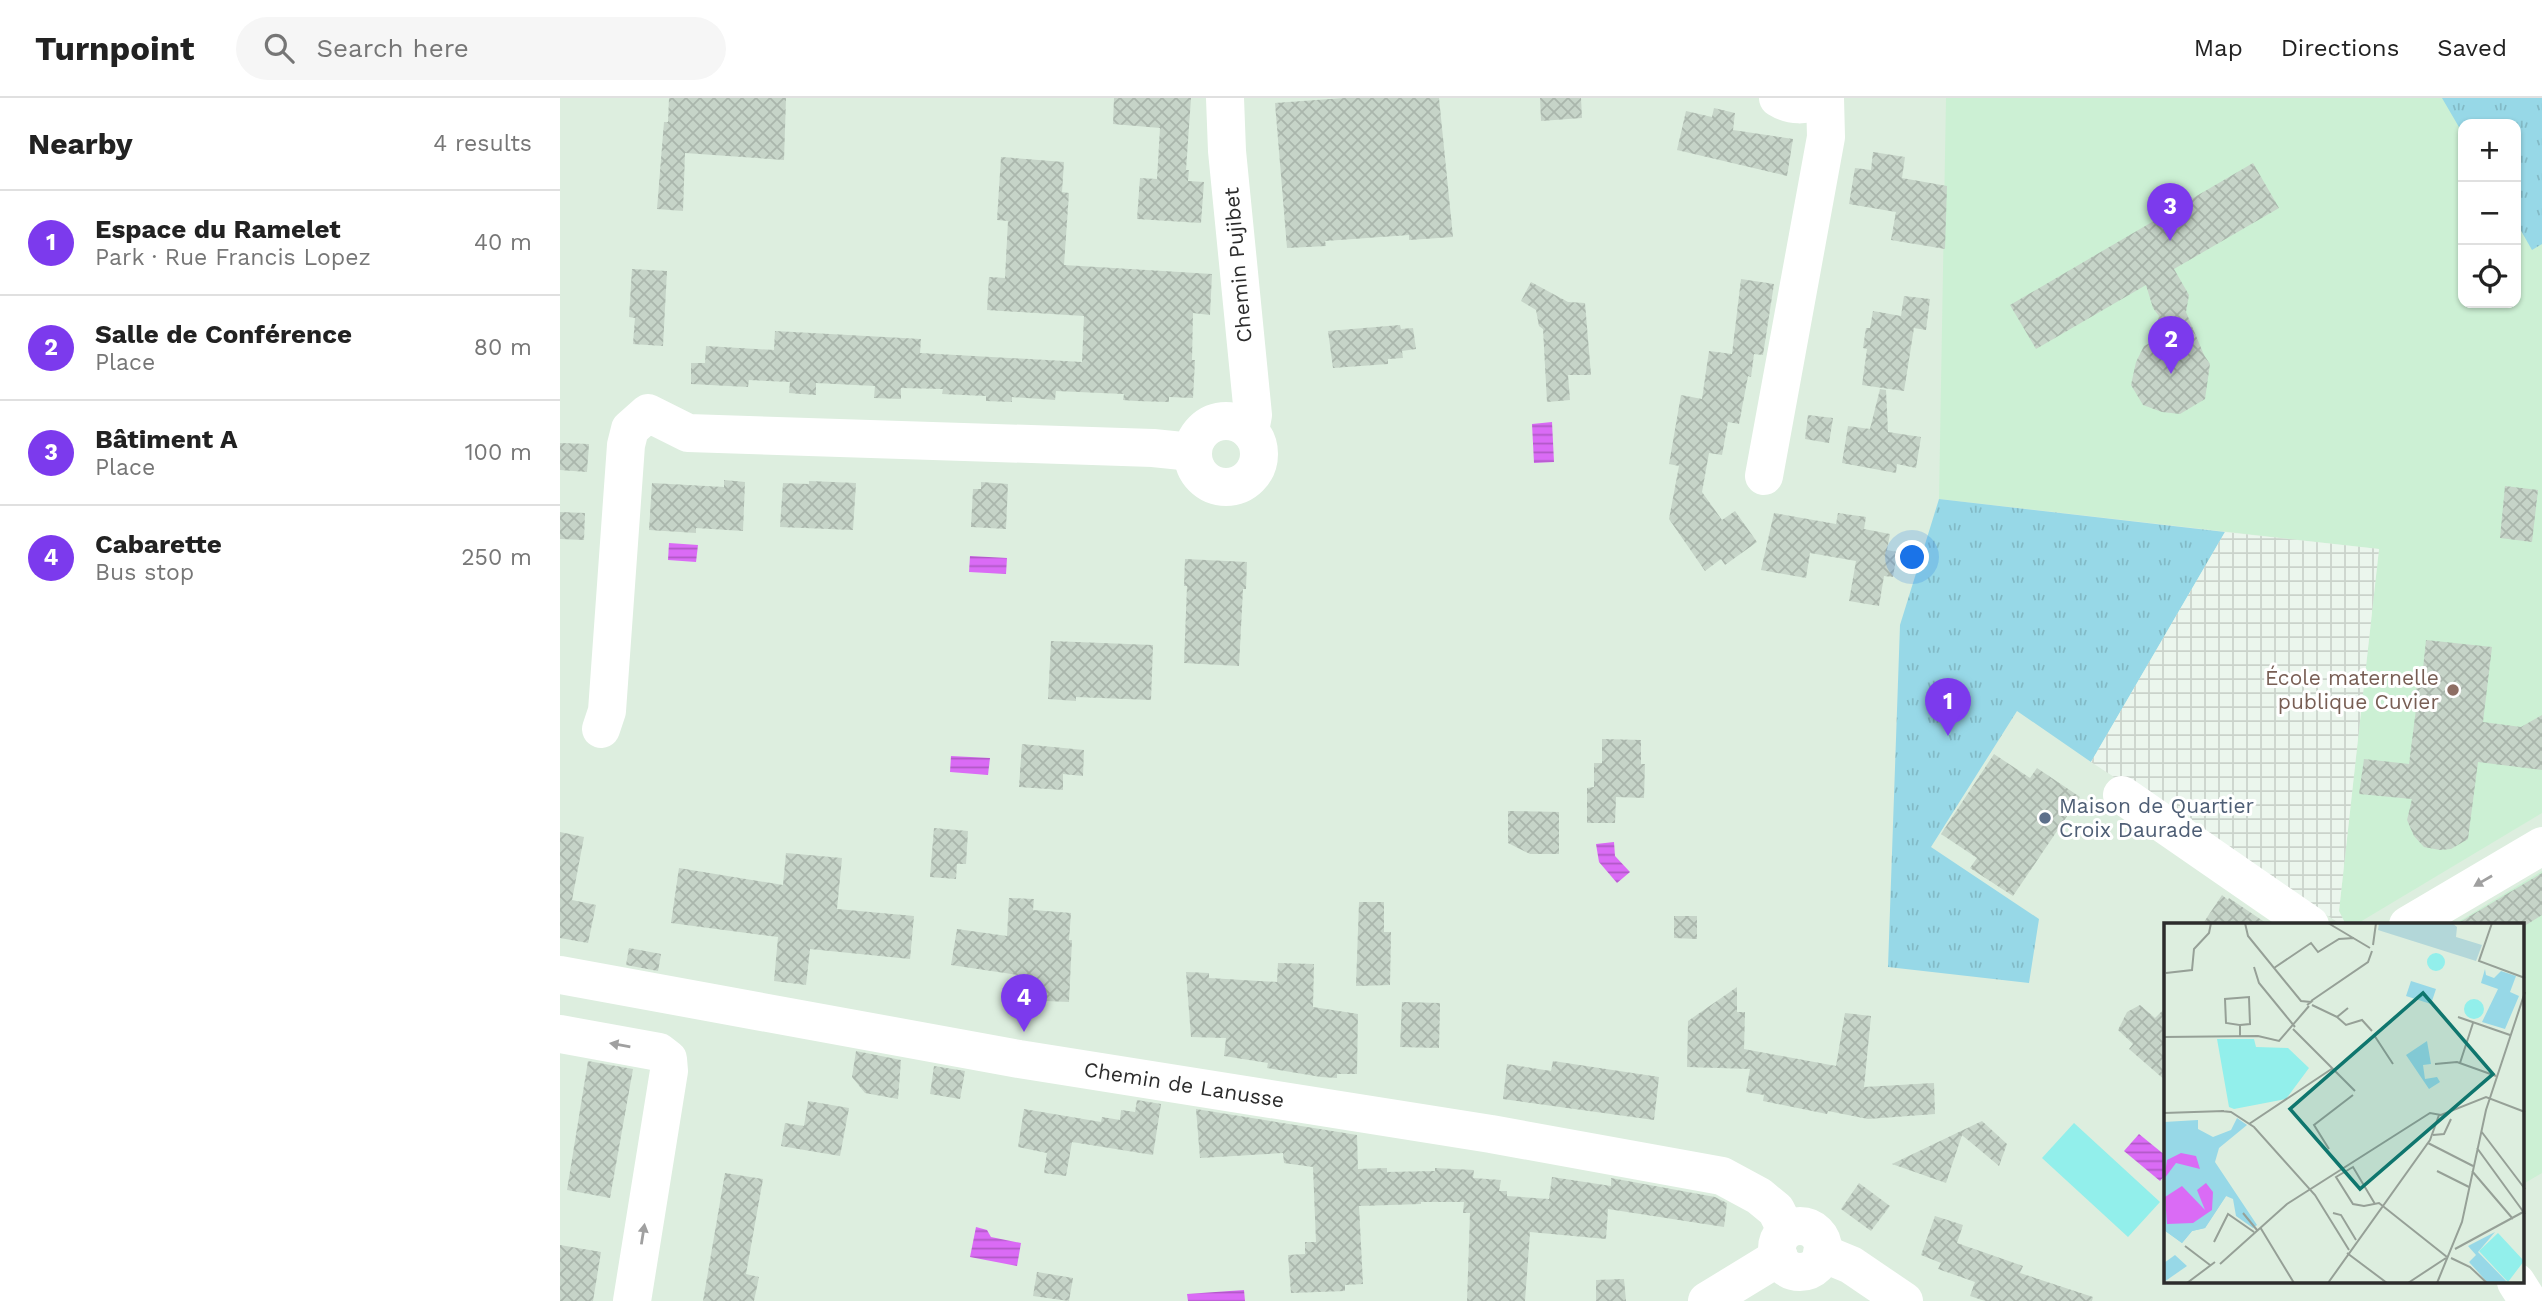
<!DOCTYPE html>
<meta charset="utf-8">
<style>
:root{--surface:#fff;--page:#f6f6f6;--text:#222;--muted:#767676;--line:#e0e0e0;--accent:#7c3aed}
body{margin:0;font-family:"Work Sans",sans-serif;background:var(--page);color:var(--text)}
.controls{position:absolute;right:21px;top:21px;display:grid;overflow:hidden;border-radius:14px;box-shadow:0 2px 5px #0004}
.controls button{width:63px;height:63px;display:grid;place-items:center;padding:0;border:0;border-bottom:2px solid var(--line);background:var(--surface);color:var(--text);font:35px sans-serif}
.you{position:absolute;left:1353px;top:460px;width:24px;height:24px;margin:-18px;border:5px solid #fff;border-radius:50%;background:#1a73e8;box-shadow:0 0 0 10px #1a73e833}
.badge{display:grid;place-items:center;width:46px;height:46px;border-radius:50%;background:var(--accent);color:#fff;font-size:23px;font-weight:700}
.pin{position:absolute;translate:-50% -58px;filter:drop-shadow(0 2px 4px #0008)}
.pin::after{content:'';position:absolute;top:37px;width:24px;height:21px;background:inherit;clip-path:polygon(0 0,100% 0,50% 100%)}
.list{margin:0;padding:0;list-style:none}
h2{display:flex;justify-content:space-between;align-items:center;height:91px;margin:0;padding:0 28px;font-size:30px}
h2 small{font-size:23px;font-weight:400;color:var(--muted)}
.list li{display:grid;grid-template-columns:46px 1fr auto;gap:21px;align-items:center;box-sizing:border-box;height:105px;padding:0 28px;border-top:2px solid var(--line)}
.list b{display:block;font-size:26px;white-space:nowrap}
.list p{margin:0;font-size:23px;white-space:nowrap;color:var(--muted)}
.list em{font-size:23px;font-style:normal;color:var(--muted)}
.icon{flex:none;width:38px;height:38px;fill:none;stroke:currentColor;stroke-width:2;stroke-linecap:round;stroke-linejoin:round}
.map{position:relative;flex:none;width:1982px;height:1203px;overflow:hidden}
header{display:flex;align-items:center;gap:42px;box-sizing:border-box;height:98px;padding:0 35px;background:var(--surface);border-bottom:2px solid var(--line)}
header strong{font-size:33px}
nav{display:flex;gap:38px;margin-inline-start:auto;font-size:24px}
.search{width:490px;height:63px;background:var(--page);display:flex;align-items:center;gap:18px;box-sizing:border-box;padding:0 24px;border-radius:38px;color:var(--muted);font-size:26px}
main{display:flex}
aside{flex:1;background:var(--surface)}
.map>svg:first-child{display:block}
</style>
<header>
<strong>Turnpoint</strong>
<div class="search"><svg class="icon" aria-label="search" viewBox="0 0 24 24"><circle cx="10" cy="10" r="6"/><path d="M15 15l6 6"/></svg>Search here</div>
<nav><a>Map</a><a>Directions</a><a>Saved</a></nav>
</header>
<main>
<aside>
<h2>Nearby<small>4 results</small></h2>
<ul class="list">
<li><span class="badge">1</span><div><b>Espace du Ramelet</b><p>Park · Rue Francis Lopez</p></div><em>40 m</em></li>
<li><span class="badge">2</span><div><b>Salle de Conférence</b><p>Place</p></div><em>80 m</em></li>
<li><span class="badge">3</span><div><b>Bâtiment A</b><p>Place</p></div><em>100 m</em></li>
<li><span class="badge">4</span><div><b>Cabarette</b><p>Bus stop</p></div><em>250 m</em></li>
</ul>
</aside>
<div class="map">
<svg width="1982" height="1203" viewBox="0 0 1982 1203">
<defs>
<pattern id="grass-tufts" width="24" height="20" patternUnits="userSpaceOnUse" patternTransform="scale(1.75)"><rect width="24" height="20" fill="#97d8e7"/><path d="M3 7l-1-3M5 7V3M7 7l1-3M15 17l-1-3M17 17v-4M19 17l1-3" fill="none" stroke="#82bac6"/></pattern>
<pattern id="plaza-grid" width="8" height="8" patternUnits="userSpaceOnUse" patternTransform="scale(1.75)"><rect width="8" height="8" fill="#ebf6ed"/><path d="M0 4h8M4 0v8" fill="none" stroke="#cad3cb"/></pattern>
<pattern id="water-rules" width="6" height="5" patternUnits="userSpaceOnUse" patternTransform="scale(1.75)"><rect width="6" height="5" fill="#da6bf5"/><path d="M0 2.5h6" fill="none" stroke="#b158c7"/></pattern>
<pattern id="building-cross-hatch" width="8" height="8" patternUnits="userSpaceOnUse" patternTransform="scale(1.75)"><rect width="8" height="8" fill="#c6d4c8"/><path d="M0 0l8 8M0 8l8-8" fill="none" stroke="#aab6ac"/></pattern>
</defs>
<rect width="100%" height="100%" fill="#ddeedf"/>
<g fill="#ccf0d4" fill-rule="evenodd">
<path d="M 1386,0 L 1982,0 L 1982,715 L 1795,827 L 1786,827 L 1779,813 L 1819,451 L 1379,401 ZM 1903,26 L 1956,26 L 1956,205 L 1903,205 Z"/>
<path d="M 1982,773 L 1982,1075 L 1963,1086 L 1963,827 L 1893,827 Z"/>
</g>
<g fill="url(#grass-tufts)">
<path d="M 1882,0 L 1982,0 L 1982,146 L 1972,152 L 1956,124 L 1956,26 L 1903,26 L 1903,36 Z"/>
<path d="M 1379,401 L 1665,434 L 1531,664 L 1457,613 L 1371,749 L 1479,821 L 1469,885 L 1328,869 L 1340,527 Z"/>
</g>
<path fill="#92efeb" d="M 1514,1025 L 1600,1104 L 1568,1139 L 1482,1060 Z"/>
<path fill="url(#plaza-grid)" d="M 1665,434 L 1819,451 L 1779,813 L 1786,827 L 1782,827 L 1531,664 Z"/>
<g fill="url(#water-rules)">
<path d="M 992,324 L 994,364 L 974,365 L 972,326 Z"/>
<path d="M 109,445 L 138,447 L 136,464 L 108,462 Z"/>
<path d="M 410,458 L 447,460 L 446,476 L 409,474 Z"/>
<path d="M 391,658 L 430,660 L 428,677 L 390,674 Z"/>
<path d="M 1054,744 L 1055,758 L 1070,774 L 1057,785 L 1039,764 L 1036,746 Z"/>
<path d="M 1579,1036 L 1606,1058 L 1606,1076 L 1600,1083 L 1564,1053 Z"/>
<path d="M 416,1129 L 427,1132 L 431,1139 L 461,1145 L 457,1168 L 410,1159 Z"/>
<path d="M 684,1192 L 685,1203 L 628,1203 L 627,1196 Z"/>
</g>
<g fill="url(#building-cross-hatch)">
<path d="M 109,0 L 226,0 L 224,62 L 125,55 L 123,113 L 97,111 L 104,24 L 108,24 Z"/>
<path d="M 554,0 L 631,0 L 626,72 L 629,72 L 628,83 L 644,84 L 641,125 L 577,121 L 580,80 L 597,81 L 600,30 L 553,26 Z"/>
<path d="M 784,0 L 879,0 L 893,139 L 849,142 L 849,137 L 765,143 L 766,148 L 727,150 L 715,5 Z"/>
<path d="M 980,0 L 1021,0 L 1022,20 L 981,23 Z"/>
<path d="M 1154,10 L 1175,15 L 1173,32 L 1233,41 L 1227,78 L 1117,52 L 1126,13 L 1152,19 Z"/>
<path d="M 1313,54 L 1345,59 L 1342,80 L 1387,88 L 1385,151 L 1331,142 L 1336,114 L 1289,106 L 1295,70 L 1311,72 Z"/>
<path d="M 441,59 L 504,64 L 502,94 L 509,95 L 504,167 L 652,176 L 650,217 L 633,215 L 632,262 L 635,262 L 633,300 L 609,299 L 609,304 L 576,303 L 563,302 L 564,296 L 496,293 L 495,302 L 452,299 L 452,304 L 426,303 L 426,298 L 382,296 L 383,291 L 341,290 L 341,301 L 314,300 L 315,288 L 256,285 L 256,297 L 229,295 L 230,284 L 189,282 L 188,289 L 131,286 L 131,265 L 145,265 L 146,248 L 214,252 L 215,233 L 361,241 L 360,255 L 522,264 L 524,218 L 427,212 L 429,179 L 445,180 L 448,123 L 437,122 Z"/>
<path d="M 1693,65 L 1719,110 L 1614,171 L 1629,197 L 1626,214 L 1644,257 L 1650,266 L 1645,301 L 1620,316 L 1602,314 L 1583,307 L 1571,287 L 1576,264 L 1584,248 L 1592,244 L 1599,218 L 1593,210 L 1586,187 L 1476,251 L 1450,207 Z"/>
<path d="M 72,171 L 107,173 L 103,248 L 73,246 L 75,220 L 69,219 Z"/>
<path d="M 1181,181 L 1214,186 L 1203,257 L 1194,256 L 1191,279 L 1188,278 L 1179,326 L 1168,324 L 1162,357 L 1149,355 L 1142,394 L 1162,422 L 1175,413 L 1197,444 L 1165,467 L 1161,461 L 1145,473 L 1109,421 L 1119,368 L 1109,366 L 1121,297 L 1142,301 L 1149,253 L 1172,256 Z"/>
<path d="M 971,184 L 1008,204 L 1025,205 L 1031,277 L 1008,277 L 1010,302 L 987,304 L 983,231 L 979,228 L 976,212 L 961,203 Z"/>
<path d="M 1344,198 L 1370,201 L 1366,232 L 1354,230 L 1344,293 L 1302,287 L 1307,251 L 1303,250 L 1306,230 L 1310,230 L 1313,213 L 1341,218 Z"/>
<path d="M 840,227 L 841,231 L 853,230 L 856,251 L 842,253 L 843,260 L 828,261 L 828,266 L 773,270 L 768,233 Z"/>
<path d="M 1320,291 L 1326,292 L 1328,334 L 1361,339 L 1356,370 L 1337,366 L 1336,375 L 1282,365 L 1288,328 L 1310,331 Z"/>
<path d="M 1248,317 L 1273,320 L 1269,345 L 1245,341 Z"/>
<path d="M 0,345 L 29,346 L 27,374 L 0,372 Z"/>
<path d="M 164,382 L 185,384 L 183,433 L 136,430 L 136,435 L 89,432 L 92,385 L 164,389 Z"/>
<path d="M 249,383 L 296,385 L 293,432 L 220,429 L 223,385 L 249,386 Z"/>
<path d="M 421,384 L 448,386 L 446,431 L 411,429 L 413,391 L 421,391 Z"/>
<path d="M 1945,388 L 1978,392 L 1972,444 L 1940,440 Z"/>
<path d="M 0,414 L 25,415 L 24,442 L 0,441 Z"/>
<path d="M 1214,415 L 1276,426 L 1278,415 L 1306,419 L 1304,431 L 1330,436 L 1327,452 L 1337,454 L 1333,479 L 1324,478 L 1319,508 L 1289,503 L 1296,463 L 1250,455 L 1246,480 L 1201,472 Z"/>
<path d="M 625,461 L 687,464 L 686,491 L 683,491 L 679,568 L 624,565 L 627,488 L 624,488 Z"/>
<path d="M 1866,542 L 1932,549 L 1923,624 L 1961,629 L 1982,617 L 1982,672 L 1918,664 L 1908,741 L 1891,751 L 1880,752 L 1864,749 L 1854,738 L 1847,722 L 1852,701 L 1799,696 L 1804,661 L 1849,666 L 1856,611 L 1853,604 L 1859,580 L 1862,580 Z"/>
<path d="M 491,543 L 593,547 L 591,602 L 516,599 L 516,603 L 488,601 Z"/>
<path d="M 1042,641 L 1081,642 L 1081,666 L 1085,666 L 1084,700 L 1056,699 L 1055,725 L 1027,725 L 1027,690 L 1034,689 L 1034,665 L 1042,665 Z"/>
<path d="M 462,646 L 524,652 L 523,678 L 503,676 L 503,692 L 459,689 Z"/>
<path d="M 1434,656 L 1470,680 L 1477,670 L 1520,699 L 1453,798 L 1410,770 L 1417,760 L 1381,736 Z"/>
<path d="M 948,713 L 999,714 L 999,756 L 970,756 L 948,745 Z"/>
<path d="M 374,730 L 408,733 L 406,766 L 397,766 L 396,781 L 370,779 Z"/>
<path d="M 0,734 L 24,739 L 12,802 L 36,807 L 28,845 L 0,840 Z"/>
<path d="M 226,755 L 282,760 L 277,811 L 354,818 L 350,861 L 250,851 L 246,887 L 214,883 L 218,839 L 111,825 L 119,770 L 223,787 Z"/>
<path d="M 1982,775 L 1982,817 L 1966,827 L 1895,827 Z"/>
<path d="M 1662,797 L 1668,802 L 1669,800 L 1709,827 L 1642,827 Z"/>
<path d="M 449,800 L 474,801 L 473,812 L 511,815 L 509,842 L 512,842 L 509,904 L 463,902 L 464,878 L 391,867 L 397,831 L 447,838 Z"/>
<path d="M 799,804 L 824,804 L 824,834 L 831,834 L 830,887 L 796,888 Z"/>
<path d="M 1114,818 L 1137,818 L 1137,841 L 1114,840 Z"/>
<path d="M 69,850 L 101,856 L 98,873 L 66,867 Z"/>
<path d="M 718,865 L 754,866 L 753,909 L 798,916 L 797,976 L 777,976 L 777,980 L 761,979 L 707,970 L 708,965 L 664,958 L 666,940 L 631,939 L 626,874 L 649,875 L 649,880 L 717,884 Z"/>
<path d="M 1177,889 L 1177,914 L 1185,914 L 1184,951 L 1276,968 L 1285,915 L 1311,918 L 1304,989 L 1374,985 L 1375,1016 L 1308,1021 L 1268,1013 L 1267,1016 L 1203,1003 L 1204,997 L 1186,994 L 1190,971 L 1127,969 L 1128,923 Z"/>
<path d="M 842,904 L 880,905 L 879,950 L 840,949 Z"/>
<path d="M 1580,907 L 1595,920 L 1606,909 L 1606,983 L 1569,951 L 1573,946 L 1558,932 L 1567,914 Z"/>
<path d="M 296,953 L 341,962 L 338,1001 L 305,995 L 292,979 Z"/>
<path d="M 28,963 L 73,971 L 50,1100 L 7,1092 Z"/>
<path d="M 993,963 L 1099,979 L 1094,1022 L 943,1001 L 947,966 L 991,973 Z"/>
<path d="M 374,968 L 405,973 L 400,1001 L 370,996 Z"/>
<path d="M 577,1002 L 601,1006 L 593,1057 L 512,1044 L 506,1078 L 484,1075 L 487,1055 L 458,1049 L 464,1011 L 541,1024 L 542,1019 L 560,1022 L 561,1012 L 575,1014 Z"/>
<path d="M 248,1003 L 289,1010 L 280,1058 L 221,1048 L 225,1025 L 244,1028 Z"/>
<path d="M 636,1011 L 797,1037 L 798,1071 L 827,1070 L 827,1074 L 875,1073 L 875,1070 L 914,1072 L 913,1080 L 941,1082 L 939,1093 L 947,1093 L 947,1098 L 989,1101 L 992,1079 L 1051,1088 L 1051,1080 L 1155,1099 L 1167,1105 L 1164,1129 L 1048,1111 L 1046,1141 L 970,1134 L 965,1203 L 907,1203 L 910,1115 L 903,1115 L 904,1104 L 861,1104 L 861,1106 L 799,1108 L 803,1186 L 785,1187 L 785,1193 L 731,1195 L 728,1157 L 745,1156 L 745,1144 L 756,1144 L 753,1069 L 724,1065 L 723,1055 L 640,1060 Z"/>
<path d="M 1422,1023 L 1447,1046 L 1439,1068 L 1402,1037 L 1386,1085 L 1332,1066 Z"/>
<path d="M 165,1075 L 203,1081 L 186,1176 L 199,1179 L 194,1203 L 143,1203 Z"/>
<path d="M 1299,1085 L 1330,1108 L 1311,1133 L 1281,1111 Z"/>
<path d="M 1375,1118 L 1403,1127 L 1397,1145 L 1463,1168 L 1460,1175 L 1533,1199 L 1532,1203 L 1425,1203 L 1410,1198 L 1415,1184 L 1378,1171 L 1381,1165 L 1361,1157 Z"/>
<path d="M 0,1147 L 41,1154 L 33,1203 L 0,1203 Z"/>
<path d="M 477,1174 L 513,1180 L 509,1203 L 473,1198 Z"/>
<path d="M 1064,1181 L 1066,1203 L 1036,1203 L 1036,1182 Z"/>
</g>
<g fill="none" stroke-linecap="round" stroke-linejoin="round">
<g stroke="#fff" stroke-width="38">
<path d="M 665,0 L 667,53 L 693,317 L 690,333"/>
<path d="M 1218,0 C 1231,8 1246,9 1259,0"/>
<circle cx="666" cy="356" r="33"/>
<path d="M 1204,378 L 1266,39 L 1265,0"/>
<path d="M 41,631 L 47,613 L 66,347 L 70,331 L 88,315 L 128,335 L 593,350 L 632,354"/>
<path d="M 1562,697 L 1750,827"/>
<path d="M 1848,827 L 1982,748"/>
<path d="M 0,877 L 459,961 L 931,1036 L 1162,1078 L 1199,1098 L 1216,1112 L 1226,1132"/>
<path d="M 0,936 L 99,954 L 108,961 L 109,973 L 72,1203"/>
<circle cx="1240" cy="1151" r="23"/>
<path d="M 1262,1155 L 1291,1167 L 1344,1203"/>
<path d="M 1956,1184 L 1968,1203"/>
<path d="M 1147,1203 L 1219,1159"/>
</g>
</g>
<defs><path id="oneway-solid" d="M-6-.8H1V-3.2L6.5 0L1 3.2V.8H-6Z" transform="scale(1.75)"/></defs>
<g fill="#a0a0a0">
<use href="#oneway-solid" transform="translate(1923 783) rotate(150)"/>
<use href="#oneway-solid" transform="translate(60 947) rotate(-170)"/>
<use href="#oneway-solid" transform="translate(83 1136) rotate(-81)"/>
</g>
<circle fill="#8d6e63" stroke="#fff" stroke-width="2.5" cx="1893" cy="592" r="7"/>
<circle fill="#5c6f8a" stroke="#fff" stroke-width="2.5" cx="1485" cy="720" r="7"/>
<g text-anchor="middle" stroke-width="6" stroke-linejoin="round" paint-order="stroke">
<g font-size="21" fill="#2c2c2c" stroke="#fff">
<text transform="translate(678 167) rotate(-95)" y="7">Chemin Pujibet</text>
<text transform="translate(624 987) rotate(9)" y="7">Chemin de Lanusse</text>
</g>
<g font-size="21" fill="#785e54" stroke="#fff" text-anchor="end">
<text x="1879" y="587">École maternelle<tspan x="1879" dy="24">publique Cuvier</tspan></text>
</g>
<g font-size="21" fill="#4e5e75" stroke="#fff" text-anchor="start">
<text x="1499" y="715">Maison de Quartier<tspan x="1499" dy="24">Croix Daurade</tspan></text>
</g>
</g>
<g transform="translate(1604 825)">
<rect width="360" height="360" fill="#ddeedf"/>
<path d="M 321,46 L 322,52 L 330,55 L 337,48 L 352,53 L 346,69 L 355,73 L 341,106 L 318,99 L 334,66 L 317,60 ZM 247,58 L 272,66 L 267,81 L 242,73 ZM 263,118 L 267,141 L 259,142 L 261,156 L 273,154 L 276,159 L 265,166 L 242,132 ZM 73,195 L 83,202 L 55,225 L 51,239 L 93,302 L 89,305 L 72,293 L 69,276 L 62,273 L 41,305 L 28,308 L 18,320 L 0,307 L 0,199 L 34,197 L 34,206 L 49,214 L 67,207 ZM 331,309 L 314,329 L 344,360 L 324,360 L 305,339 L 312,332 L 304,323 ZM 11,332 L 23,343 L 0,359 L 0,340 Z" fill="#97d8e7"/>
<path d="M 11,240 L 25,241 L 62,273 L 41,305 L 28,308 L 18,320 L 0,307 L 0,256 ZM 39,260 L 50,274 L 48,287 L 29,300 L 3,301 L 1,277 L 18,263 L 41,287 L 33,267 Z" fill="#97d8e7" fill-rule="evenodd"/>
<path d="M 215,0 L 288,0 L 293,4 L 292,14 L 318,22 L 312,38 L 214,7 Z" fill="#b3d7d9"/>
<path d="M263 39a9 9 0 1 1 18 0a9 9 0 1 1-18 0ZM300 86a10 10 0 1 1 20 0a10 10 0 1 1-20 0ZM 53,116 L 90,116 L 92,124 L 124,125 L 145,145 L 122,176 L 70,186 L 65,184 ZM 334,310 L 360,338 L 344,359 L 315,328 Z" fill="#92efeb"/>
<path d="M 17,230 L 32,233 L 36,246 L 12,240 L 0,256 L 3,237 ZM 42,260 L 49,269 L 48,287 L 29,300 L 3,301 L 1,274 L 18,263 L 41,287 L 33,267 Z" fill="#da6bf5"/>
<path fill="none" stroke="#96a097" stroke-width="2" d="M 81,0 L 84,13 L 137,78 L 147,79 L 143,82M 164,0 L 206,25M 328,0 L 315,38 L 361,55M 209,22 L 212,0M 90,44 L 95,60 L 131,104M 110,45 L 147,20 L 154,29 L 175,16 L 190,15M 2,50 L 28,47 L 30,26 L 45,10 L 47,0M 147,78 L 204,39 L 208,28M 148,82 L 173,94 L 184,85M 173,94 L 182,102 L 198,97 L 208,108M 294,94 L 346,112M 0,101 L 0,187M 76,102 L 86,101 L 85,74 L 61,76 L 62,100 L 76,102 L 76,113M 129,106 L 191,168M 210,112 L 229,141M 0,114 L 94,113 L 115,118 L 145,83M 296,140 L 309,100M 271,141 L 293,139 L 332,153M 57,188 L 67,189 L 90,204 L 151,272 L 185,327M 0,190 L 60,188M 85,201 L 169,145M 317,208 L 361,266M 269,212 L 280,211 L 287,196M 264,220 L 309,243M 313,225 L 361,291M 165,226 L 150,202 L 189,172M 273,248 L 305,264M 308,248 L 349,296M 211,281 L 189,244 L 172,254 L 189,281 L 200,283 L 215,280 L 283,334M 79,290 L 93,307M 169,290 L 177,292 L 192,317M 96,304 L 130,360M 50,319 L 64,291 L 90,309M 21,323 L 46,342M 291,326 L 361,288M 183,330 L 223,360M 287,335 L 306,344 L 323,360M 56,341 L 123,281 L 266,190 L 277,192 L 322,174 L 361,189M 23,360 L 51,339M 164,360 L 266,217 L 275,192M 244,360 L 282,335M 273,360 L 298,299 L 322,187 L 361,69"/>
<path fill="#0f766e" fill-opacity="0.15" stroke="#0f766e" stroke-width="3.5" d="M 259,70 L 329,151 L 196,266 L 126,186 Z"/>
<rect width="360" height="360" fill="none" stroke="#2c2c2c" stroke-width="3.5"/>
</g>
</svg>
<div class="controls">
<button>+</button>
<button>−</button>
<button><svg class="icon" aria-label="locate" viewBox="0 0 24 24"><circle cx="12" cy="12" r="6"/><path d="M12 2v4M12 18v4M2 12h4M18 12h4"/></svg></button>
</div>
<div class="you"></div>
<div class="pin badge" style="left:1388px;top:638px">1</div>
<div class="pin badge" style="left:1611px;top:276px">2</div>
<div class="pin badge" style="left:1610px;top:143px">3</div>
<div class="pin badge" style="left:464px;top:934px">4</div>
</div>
</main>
